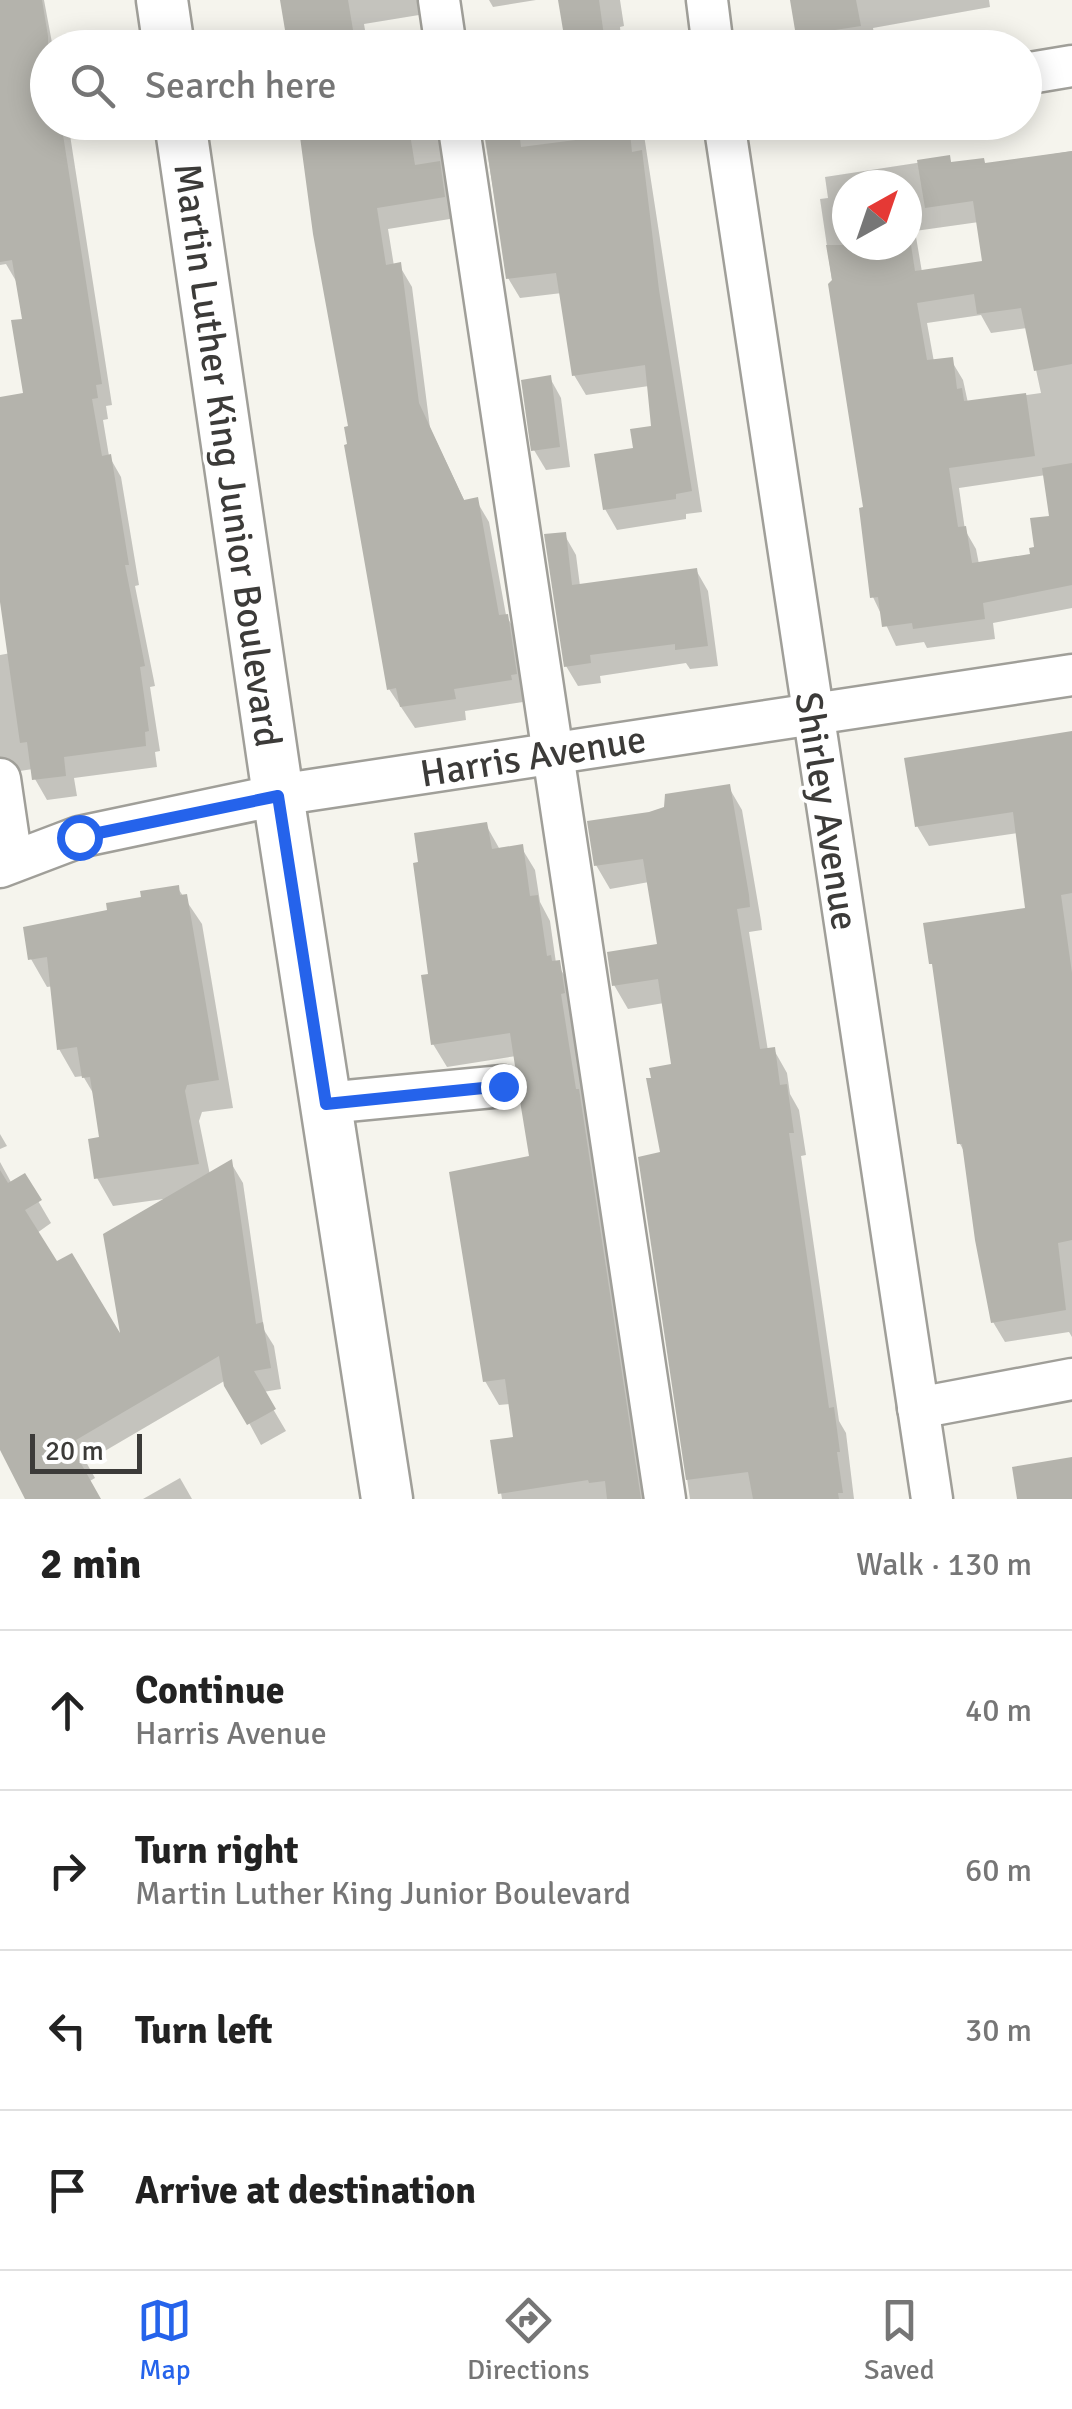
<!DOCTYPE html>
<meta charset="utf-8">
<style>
:root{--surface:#fff;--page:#f6f6f6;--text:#222;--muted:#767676;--line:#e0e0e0;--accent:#2563eb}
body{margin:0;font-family:Signika,sans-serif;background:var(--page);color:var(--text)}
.compass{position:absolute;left:832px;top:170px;width:90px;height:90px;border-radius:50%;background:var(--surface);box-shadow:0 5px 25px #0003;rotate:40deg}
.scale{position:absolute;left:30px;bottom:25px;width:112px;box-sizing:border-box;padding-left:10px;border:5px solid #3c3b39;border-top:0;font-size:28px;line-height:35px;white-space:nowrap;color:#3c3b39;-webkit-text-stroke:8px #fff;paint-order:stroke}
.stop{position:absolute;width:30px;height:30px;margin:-22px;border:8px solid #2563eb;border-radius:50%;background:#fff}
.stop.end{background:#2563eb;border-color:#fff;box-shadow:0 2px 10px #0008}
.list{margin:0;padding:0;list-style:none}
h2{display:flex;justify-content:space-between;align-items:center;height:130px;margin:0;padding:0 40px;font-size:42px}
h2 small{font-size:32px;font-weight:400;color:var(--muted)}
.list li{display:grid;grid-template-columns:65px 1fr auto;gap:30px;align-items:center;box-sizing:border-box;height:160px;padding:0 40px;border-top:2px solid var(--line)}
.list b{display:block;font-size:38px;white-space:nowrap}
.list p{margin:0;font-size:32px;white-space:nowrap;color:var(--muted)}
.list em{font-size:32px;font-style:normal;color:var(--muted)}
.icon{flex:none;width:55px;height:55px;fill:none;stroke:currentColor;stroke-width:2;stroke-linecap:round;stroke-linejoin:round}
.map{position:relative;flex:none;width:1072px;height:1499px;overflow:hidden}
.search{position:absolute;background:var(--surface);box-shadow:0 5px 25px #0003;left:30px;right:30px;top:30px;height:110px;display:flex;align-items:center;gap:25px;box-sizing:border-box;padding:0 35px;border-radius:55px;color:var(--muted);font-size:38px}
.sheet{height:770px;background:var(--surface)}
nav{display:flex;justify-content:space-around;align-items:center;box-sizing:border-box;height:140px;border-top:2px solid var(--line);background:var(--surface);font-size:28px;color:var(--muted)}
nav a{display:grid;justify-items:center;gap:5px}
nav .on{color:var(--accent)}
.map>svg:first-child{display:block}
</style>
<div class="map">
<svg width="1072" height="1499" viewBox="0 0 1072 1499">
<rect width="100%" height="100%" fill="#f5f4ed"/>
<g fill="#0003" fill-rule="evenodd">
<path d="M 0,0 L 44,0 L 53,48 L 48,48 L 48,122 L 68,122 L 112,405 L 106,406 L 108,419 L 103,420 L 109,456 L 121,477 L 139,585 L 135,586 L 155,686 L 150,687 L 160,751 L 155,752 L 157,767 L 74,778 L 77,796 L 47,800 L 35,779 L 33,769 L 0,774 L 0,655 L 11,653 L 0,586 L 0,400 L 26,396 L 25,321 L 16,281 L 6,264 L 0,265 Z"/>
<path d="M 289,0 L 418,0 L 419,15 L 364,24 L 368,48 L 301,48 Z"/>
<path d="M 489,0 L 536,0 L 493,7 Z"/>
<path d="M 561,0 L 620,0 L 624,26 L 620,27 L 622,48 L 568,48 Z"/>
<path d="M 793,0 L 989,0 L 990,7 L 873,28 L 875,40 L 870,41 L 871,46 L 805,48 L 798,35 Z"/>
<path d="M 299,122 L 457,122 L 456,218 L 388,229 L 394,266 L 399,265 L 412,287 L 430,428 L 465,502 L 476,500 L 489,522 L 506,615 L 519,638 L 528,695 L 522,696 L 523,702 L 465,711 L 466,720 L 415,728 L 389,689 L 351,428 Z"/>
<path d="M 482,122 L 642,122 L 702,512 L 686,514 L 686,519 L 617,530 L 605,509 L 636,450 L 654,428 L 649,386 L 586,395 L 574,375 L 562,293 L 520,298 L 508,278 Z"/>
<path d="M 1072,151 L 1072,608 L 993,623 L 995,639 L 927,648 L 924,642 L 896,646 L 873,597 L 866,509 L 820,199 L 828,198 L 825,177 L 949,158 L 952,164 L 986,165 ZM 847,185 L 907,185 L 907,245 L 847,245 ZM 979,222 L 985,263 L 922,272 L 915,231 ZM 981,315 L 991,333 L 1027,328 L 1041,393 L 968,403 L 963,380 L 951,360 L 934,362 L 927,323 ZM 1046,475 L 1052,518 L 1037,550 L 1032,556 L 979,564 L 976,549 L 965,530 L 959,488 Z"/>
<path d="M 550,378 L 561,398 L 570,467 L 546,470 L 534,450 Z"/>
<path d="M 564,534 L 576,555 L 580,586 L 696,570 L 708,591 L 718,666 L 690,669 L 686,663 L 600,676 L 601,683 L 578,686 L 566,666 Z"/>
<path d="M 1072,734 L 1072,1337 L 1069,1332 L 1005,1342 L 993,1322 L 966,1155 L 960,1144 L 1028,910 L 1018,833 L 929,846 L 917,826 Z"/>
<path d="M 728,786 L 742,810 L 761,921 L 762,930 L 749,932 L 768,1051 L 774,1050 L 787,1073 L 790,1094 L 799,1110 L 806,1155 L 801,1156 L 839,1421 L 846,1433 L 854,1499 L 690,1499 L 640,1159 L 663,1154 L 674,1066 L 664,1003 L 628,1009 L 614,985 L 660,946 L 649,882 L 610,889 L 596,865 L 650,815 Z"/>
<path d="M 486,825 L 499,848 L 521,847 L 535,870 L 540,902 L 550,921 L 556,963 L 572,986 L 649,1499 L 502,1499 L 493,1442 L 516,1439 L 511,1404 L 499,1405 L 485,1381 L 531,1158 L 529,1084 L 516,1056 L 447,1067 L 433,1044 L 431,976 Z"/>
<path d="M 177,887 L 202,924 L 233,1108 L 202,1112 L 199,1121 L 210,1175 L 231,1163 L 243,1183 L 264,1330 L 274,1346 L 281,1389 L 263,1392 L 286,1431 L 261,1445 L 226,1380 L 86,1462 L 95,1478 L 88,1482 L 98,1499 L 31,1499 L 0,1443 L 0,1162 L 12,1184 L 24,1177 L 51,1223 L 37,1233 L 57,1265 L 124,1344 L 171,1198 L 113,1206 L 97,1178 L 102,1139 L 96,1098 L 83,1076 L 75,1077 L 59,1049 L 54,986 L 47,987 L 31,959 L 110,912 Z"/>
<path d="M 0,1134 L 7,1146 L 0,1149 Z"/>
<path d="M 180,1478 L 192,1499 L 143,1499 Z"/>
</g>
<g fill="#b4b3ac">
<path d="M 0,0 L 42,0 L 48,36 L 48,122 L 61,122 L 102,384 L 96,385 L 98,398 L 92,399 L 102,456 L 111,454 L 121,516 L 129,565 L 125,565 L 145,666 L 140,667 L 149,731 L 145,732 L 146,746 L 64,757 L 66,776 L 32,780 L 27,742 L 20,743 L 0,602 L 0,397 L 23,393 L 11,320 L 22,319 L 12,260 L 0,262 Z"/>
<path d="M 280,0 L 348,0 L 356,48 L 288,48 Z"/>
<path d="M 558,0 L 599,0 L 604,36 L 565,42 Z"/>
<path d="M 790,0 L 856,0 L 861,26 L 796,36 Z"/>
<path d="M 298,122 L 408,122 L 415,165 L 440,161 L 445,197 L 377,208 L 386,265 L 401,262 L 419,403 L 464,500 L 478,497 L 499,615 L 508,614 L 517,674 L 511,675 L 512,680 L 454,689 L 456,699 L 400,707 L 396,688 L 387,690 L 344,445 L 347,444 L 344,427 L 348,426 L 313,234 Z"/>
<path d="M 483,122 L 518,122 L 521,147 L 630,133 L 632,152 L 642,150 L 659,290 L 692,491 L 676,494 L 676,499 L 603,510 L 594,454 L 633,448 L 630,429 L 651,426 L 645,365 L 572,376 L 556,273 L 506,279 Z"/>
<path d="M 1072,151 L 1072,364 L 1034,371 L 1021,308 L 977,314 L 974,294 L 917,303 L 927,360 L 953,357 L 957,389 L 962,388 L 964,401 L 1026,393 L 1035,456 L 949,468 L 958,527 L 966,526 L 972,563 L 1030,554 L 1029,548 L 1034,547 L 1030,518 L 1049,516 L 1042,468 L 1072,463 L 1072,585 L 983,603 L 985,619 L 913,629 L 912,623 L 882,627 L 878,597 L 870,598 L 859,508 L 863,507 L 828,284 L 832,280 L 826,245 L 911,245 L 915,271 L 982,261 L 973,201 L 925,208 L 917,160 L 950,155 L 951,162 L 984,158 L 985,163 Z"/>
<path d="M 551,375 L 560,447 L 531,451 L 521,380 Z"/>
<path d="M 566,532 L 572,585 L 697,568 L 708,646 L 675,650 L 675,644 L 590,655 L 591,663 L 564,667 L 544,534 Z"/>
<path d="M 1072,731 L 1072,893 L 1061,895 L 1072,973 L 1072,1240 L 1058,1243 L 1066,1310 L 991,1323 L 975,1240 L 962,1144 L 957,1144 L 932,964 L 929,964 L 923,923 L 1025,908 L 1013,812 L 915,827 L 904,758 Z"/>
<path d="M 730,784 L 749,895 L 750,907 L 737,909 L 760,1049 L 775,1047 L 780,1085 L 787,1084 L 794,1133 L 789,1133 L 829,1408 L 834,1407 L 840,1452 L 837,1452 L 843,1493 L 838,1493 L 839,1499 L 753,1499 L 748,1472 L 686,1480 L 638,1157 L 660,1152 L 646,1078 L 651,1078 L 649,1068 L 671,1064 L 658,979 L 612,986 L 607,952 L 657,944 L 643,859 L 594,866 L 587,821 L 649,812 L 664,807 L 665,794 Z"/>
<path d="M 487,822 L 492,849 L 523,844 L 530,896 L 538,895 L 547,956 L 551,955 L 552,961 L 560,960 L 565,993 L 561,994 L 576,1089 L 579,1089 L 641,1499 L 607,1499 L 605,1481 L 589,1483 L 588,1480 L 498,1494 L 490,1440 L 513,1437 L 505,1379 L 483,1382 L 449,1172 L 529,1156 L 520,1101 L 526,1083 L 515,1066 L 510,1033 L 431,1045 L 421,975 L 428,974 L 413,863 L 418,862 L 414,833 Z"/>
<path d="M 179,885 L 180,895 L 187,894 L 219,1080 L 187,1085 L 185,1091 L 199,1164 L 94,1179 L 88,1139 L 99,1137 L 90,1077 L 82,1078 L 77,1047 L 57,1050 L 47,957 L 28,960 L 23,927 L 107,910 L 106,903 L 141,897 L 140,891 Z"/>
<path d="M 232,1159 L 256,1324 L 263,1322 L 271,1368 L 254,1371 L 276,1409 L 247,1425 L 224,1386 L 219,1356 L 76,1440 L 85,1456 L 79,1460 L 101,1499 L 25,1499 L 0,1450 L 0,1170 L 8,1183 L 25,1173 L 42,1200 L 25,1210 L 57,1261 L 72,1253 L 120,1333 L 103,1234 Z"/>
<path d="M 1072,1457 L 1072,1499 L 1017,1499 L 1012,1467 Z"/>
</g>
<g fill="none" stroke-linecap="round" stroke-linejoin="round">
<defs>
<g id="minor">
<path d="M 439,0 L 446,48"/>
<path d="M 707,0 L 713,48"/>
<path d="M 1024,74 L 1072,66"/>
<path d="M 458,122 L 665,1499"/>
<path d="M 724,122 L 932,1499"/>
<path d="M 0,779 L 12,861"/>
<path d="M 0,867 L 79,837 L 278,795 L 1072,675"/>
<path d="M 326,1103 L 503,1086"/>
<path d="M 918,1408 L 1072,1379"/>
</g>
<g id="major">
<path d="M 162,0 L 169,48"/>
<path d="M 180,122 L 278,795 L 387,1499"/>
</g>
</defs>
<use href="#minor" stroke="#a09f99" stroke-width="45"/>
<use href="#major" stroke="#a09f99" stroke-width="55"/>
<use href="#minor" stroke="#fff" stroke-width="40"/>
<use href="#major" stroke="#fff" stroke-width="50"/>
</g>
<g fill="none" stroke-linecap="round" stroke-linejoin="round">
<path stroke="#2563eb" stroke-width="12" d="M 79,837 L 278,796 L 326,1104 L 503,1086"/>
</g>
<g text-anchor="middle" stroke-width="8" stroke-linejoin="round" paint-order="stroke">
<g font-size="38" fill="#3c3b39" stroke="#fff">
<text transform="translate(228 455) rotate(82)" y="13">Martin Luther King Junior Boulevard</text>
<text transform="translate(533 756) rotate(-9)" y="13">Harris Avenue</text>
<text transform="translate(827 811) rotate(81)" y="13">Shirley Avenue</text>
</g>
</g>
</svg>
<svg class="compass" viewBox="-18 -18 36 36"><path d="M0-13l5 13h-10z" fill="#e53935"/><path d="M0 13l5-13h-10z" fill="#767676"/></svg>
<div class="scale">20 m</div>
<div class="stop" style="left:79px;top:837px"></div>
<div class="stop end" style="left:503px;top:1086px"></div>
<div class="search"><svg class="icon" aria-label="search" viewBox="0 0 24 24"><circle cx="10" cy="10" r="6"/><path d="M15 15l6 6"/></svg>Search here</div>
</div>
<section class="sheet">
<h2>2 min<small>Walk · 130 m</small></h2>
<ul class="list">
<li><svg class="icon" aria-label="ahead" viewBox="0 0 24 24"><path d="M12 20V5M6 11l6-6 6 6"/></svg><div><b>Continue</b><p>Harris Avenue</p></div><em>40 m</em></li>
<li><svg class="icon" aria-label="right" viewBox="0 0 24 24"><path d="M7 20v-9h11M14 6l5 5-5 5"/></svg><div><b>Turn right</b><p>Martin Luther King Junior Boulevard</p></div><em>60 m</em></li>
<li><svg class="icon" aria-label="left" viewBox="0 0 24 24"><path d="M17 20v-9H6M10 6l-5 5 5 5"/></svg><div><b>Turn left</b></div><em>30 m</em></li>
<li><svg class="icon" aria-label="arrive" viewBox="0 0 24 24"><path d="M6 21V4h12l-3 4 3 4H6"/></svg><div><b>Arrive at destination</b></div></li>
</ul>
</section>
<nav>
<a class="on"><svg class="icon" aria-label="map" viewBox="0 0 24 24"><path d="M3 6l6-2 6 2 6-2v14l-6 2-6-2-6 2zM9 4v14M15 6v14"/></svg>Map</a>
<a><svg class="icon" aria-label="directions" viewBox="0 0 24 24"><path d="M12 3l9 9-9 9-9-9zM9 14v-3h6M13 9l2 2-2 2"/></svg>Directions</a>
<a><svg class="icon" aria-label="saved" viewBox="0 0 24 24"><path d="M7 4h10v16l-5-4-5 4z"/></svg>Saved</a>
</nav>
